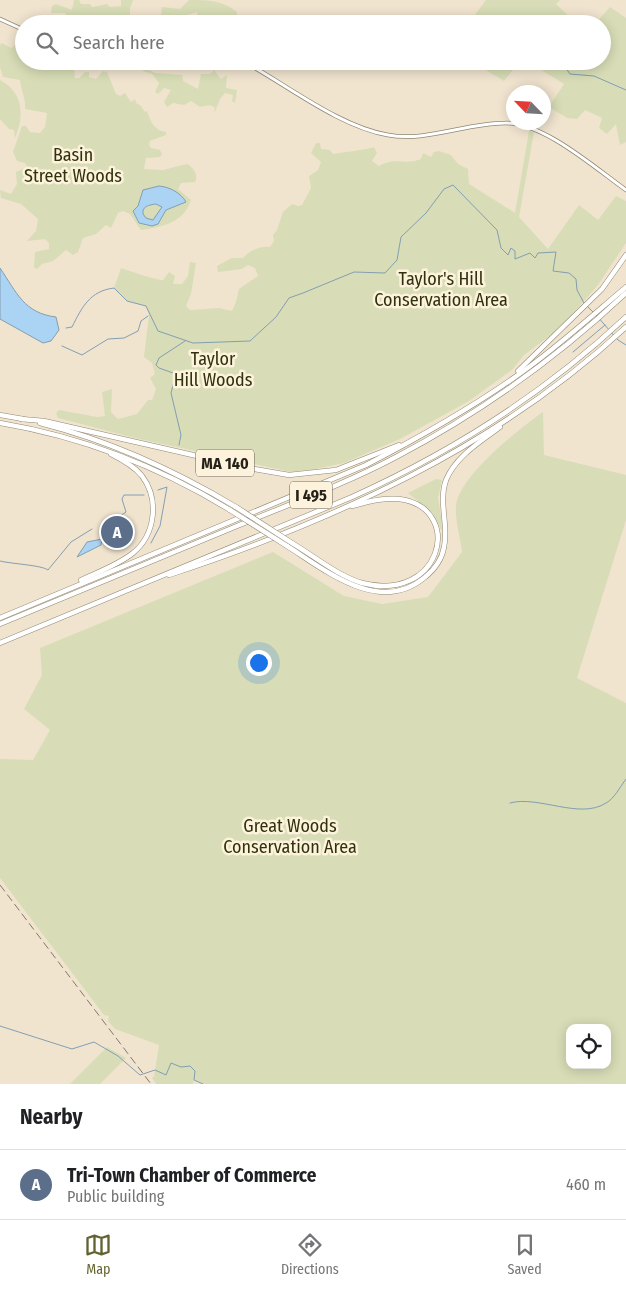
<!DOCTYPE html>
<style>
:root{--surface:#fff;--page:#f2f2f2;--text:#202124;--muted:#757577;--line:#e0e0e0;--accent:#646330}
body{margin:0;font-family:"Fira Sans Condensed",sans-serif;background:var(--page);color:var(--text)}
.controls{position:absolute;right:15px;bottom:15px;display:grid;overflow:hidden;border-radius:10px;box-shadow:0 2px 12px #0003}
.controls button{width:45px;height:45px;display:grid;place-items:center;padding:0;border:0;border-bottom:1px solid var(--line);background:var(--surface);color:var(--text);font:25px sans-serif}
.compass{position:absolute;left:506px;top:85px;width:45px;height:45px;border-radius:50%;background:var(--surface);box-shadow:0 2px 12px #0003;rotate:295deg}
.you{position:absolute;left:258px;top:662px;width:18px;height:18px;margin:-12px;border:4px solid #fff;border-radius:50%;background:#1a73e8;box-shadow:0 0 0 8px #1a73e833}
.badge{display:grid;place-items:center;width:32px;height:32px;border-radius:50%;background:var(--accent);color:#fff;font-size:16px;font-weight:700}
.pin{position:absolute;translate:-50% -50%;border:2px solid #fff;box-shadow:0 1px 5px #0006}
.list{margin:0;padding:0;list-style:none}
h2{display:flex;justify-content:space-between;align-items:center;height:65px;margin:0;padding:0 20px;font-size:21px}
h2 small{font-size:16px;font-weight:400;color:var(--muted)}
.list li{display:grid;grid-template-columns:32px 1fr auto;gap:15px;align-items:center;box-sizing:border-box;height:70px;padding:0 20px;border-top:1px solid var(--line)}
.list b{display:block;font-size:19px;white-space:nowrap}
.list p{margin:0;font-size:16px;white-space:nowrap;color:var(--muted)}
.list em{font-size:16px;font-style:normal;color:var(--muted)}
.icon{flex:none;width:28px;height:28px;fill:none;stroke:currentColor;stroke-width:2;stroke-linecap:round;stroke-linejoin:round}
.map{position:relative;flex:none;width:626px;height:1084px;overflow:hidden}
.search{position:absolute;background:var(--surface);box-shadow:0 2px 12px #0003;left:15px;right:15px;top:15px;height:55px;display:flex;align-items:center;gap:12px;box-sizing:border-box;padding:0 18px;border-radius:28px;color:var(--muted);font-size:19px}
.sheet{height:135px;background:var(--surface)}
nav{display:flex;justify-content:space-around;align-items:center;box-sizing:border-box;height:70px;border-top:1px solid var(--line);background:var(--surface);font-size:14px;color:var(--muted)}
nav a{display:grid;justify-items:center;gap:2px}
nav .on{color:var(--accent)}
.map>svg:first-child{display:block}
</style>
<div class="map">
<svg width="626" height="1084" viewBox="0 0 626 1084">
<rect width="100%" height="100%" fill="#f0e4cf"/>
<g fill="#d8ddb7" fill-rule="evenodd">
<path d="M 74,0 L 79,0 L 81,4 L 90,4 L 92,7 L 107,4 L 110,7 L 121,6 L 121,0 L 133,0 L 130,8 L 130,24 L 74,24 L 65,13 L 51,13 L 52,6 L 56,4 L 72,10 Z"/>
<path d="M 189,0 C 208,0 222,0 237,12 L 237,16 L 253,15 L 248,24 L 201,24 L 198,22 L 197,12 L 187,15 L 183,24 L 160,21 L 162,7 L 180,9 Z"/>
<path d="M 486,0 L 560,0 L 556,4 L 577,24 L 483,24 L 474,16 Z"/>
<path d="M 610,7 L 626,18 L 626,142 L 620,145 L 616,124 L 607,134 L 599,128 L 602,118 L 585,110 L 577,119 L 567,118 L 549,107 L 564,84 L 527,61 L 602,61 L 602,24 L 595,24 Z"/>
<path d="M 2,43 L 11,48 L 16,44 L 21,45 L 24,61 L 34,63 L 51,61 L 54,67 L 64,61 L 73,61 L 75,78 L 79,78 L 85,72 L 89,72 L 89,77 L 96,79 L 103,71 L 107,72 L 116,94 L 120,96 L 125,93 L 131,102 L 135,99 L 136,103 L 141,106 L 145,112 L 147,111 C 151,121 153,130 166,132 L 166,135 L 150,141 L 149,145 L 151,148 L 160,150 L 162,154 L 160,157 L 146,158 L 144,169 L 163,170 L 187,164 C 193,167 199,175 195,182 L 181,183 L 178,189 L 191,200 C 184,223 162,227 141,230 L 130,214 L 123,211 L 118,213 L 111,228 L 106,225 L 96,234 L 83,238 L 78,252 L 73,255 L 66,250 L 53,261 L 42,264 L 37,269 L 34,267 L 35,252 L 49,249 L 49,243 L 45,239 L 27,241 L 36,231 L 38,219 L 21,204 L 1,198 L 0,190 L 11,194 L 17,184 L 16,172 L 27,167 L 25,163 L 17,161 L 13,152 L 22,126 L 26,126 L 30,132 L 40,133 L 45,127 L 47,113 L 25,109 C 26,98 21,91 20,80 L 3,77 L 0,67 L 0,45 Z"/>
<path d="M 488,61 L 520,61 L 504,81 L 484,69 Z"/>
<path d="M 143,67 L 155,73 L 182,75 L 183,81 L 198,89 L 201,74 L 210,74 L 214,70 L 221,79 L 227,75 L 226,88 L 237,90 L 235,103 L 232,101 L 233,95 L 225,93 L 220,99 L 214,114 L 215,108 C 210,103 206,106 200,107 L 191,101 L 184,105 L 173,103 L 167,107 L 164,102 L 171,90 L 164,88 L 158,94 L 155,92 L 159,83 L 152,74 L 143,71 Z"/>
<path d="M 0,80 C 23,92 25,115 15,138 L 14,130 L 9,129 L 0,119 Z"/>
<path d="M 529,131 L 534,132 L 519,217 L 548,249 L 579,205 L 598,220 L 616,196 L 626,201 L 626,243 L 598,285 L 559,329 L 524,355 L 513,369 L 469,401 L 400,439 L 344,463 L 311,470 L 291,472 L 135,438 L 58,418 L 56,413 L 59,410 L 97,417 L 105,416 L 102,392 L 112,389 L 111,412 L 118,419 L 137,414 L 148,400 L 152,400 L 156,389 L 150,378 L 155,374 L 152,363 L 144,357 L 149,315 L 146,306 L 127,301 L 114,288 L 121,268 C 130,271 155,280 163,280 L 169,272 L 175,276 L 173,284 L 182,284 L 188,276 L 190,262 L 196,263 L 191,294 L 186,306 L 190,310 L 219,308 L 232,311 L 236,302 L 239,289 L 258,276 L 255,268 L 248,265 L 242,269 L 218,272 L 217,266 L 232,258 L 243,258 C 249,251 260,246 270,247 L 274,241 L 273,235 L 277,230 L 283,212 L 292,204 L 298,206 L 302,205 L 311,188 L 309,176 L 318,170 L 321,162 L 311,153 L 316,143 L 320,143 L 321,149 L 330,150 L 333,154 C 339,153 371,149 374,147 L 377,153 L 372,161 L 379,166 C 396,156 404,166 421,159 L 423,153 L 431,157 L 434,152 L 439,151 L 451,155 L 458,164 L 468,169 L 469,184 L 515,213 Z"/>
<path d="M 543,412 L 544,455 L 626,475 L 626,520 L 577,678 L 626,703 L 626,1084 L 203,1084 L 194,1080 L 193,1084 L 156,1084 L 152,1078 L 154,1076 L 159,1045 L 115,1029 L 108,1021 L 109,1016 L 104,1015 L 0,878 L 0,759 L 33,760 L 50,730 L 24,709 L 42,675 L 40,648 L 273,552 L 344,596 L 382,604 L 428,597 L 462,552 C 460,537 455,520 456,506 C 458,477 520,428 543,412 ZM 570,1028 L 607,1028 L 607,1065 L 570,1065 Z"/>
<path d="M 436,479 L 442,480 L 438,498 L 443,528 L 441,530 L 433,513 L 408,493 Z"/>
<path d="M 107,1047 L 126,1058 L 100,1084 L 70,1084 Z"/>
</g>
<g fill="#abd3f3" stroke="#839eb2" fill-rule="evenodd">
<path d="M 159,186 C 170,187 181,193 186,202 L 166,210 L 158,224 L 152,226 L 139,223 L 133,211 L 138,206 L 143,190 ZM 156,204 L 162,207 L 153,220 L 146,218 L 143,214 C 142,206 149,205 156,204 Z"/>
<path d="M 0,268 C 17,293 24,313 56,317 L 59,330 L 51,341 L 43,343 L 0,319 Z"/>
<path d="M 102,539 L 101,545 L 77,557 L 87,542 Z"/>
</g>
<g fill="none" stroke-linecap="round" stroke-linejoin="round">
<g stroke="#839eb2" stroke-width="1">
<path d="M 495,18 L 504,24"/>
<path d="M 561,61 L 570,74 L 594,76 L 626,90"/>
<path d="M 587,306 L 593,312"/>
<path d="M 596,315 L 618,340 L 626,345"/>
<path d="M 66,328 L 72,327 C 82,307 90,291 114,288 L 127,301 L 146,306 L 158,331 L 193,343 L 250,341 L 276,317 L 289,298 L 303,293 L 354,272 L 385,273 L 397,260 L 401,237 L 426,213 L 444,189 L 453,185 L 497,230 L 501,248 L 508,255 L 511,248 L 515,251 L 515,259 L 530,253 L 535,258 L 538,253 L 556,252 L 553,271 L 569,273 L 576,279 L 577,290 L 584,303"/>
<path d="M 62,346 L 82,355 L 108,339 L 124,338 L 138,331 L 141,321 L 148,316"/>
<path d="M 573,352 L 605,325"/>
<path d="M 179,445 L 181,435 L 171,393 L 176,374 L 159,368 L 156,365 L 159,358 L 185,341"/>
<path d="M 103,528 L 126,512 L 122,499 L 124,495 L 144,495"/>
<path d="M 151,543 L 160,526 L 167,487 L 158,490"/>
<path d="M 0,561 C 12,564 41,565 48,570 L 71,542 L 92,529"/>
<path d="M 510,803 C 538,795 580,820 606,803 C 614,799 620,787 626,779"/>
<path d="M 0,1026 L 72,1049 L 94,1042 L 118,1056 L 140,1075 L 155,1070 L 166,1075 L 171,1063 L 181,1067 L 190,1066 L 195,1071 L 194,1080 L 203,1084"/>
</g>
<defs>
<g id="secondary">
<path d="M 0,19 L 24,30"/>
<path d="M 243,61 C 287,85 340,127 388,135 C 427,142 466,123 505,123 C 543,122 595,168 626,190"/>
</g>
<g id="highway">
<path d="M 518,371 L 602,289 L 626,255"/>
<path d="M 0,415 L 23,419"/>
<path d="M 21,419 L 44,421 L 254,469 L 289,475 L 336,470 L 399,445"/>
<path d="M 0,423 C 83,437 158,466 230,510"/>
<path d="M 40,423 C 111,441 174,470 236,507"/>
<path d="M 292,543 C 314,556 338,576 362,583 C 441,603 463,513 405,500 C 388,496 367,502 352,506"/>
<path d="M 287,546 C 325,570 379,615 424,578 C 434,570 442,560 444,547 C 449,525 438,502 446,480 C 456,456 480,442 500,427"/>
<path d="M 169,575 C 334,521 498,446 626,327"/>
<path d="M 81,580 C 98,572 118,565 133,553 C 155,535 160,500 142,476 C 134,466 123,460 111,454"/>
<path d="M 0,618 L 366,465 C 422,436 479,404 529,367 C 563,342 594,314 626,287"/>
<path d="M 0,624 C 79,591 158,558 237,526 C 290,504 345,484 396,457 C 480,413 557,358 626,293"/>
<path d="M 0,643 L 352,497 C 452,452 545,393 626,317"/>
</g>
</defs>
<use href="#secondary" stroke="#918773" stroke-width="4.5"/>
<use href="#highway" stroke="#918773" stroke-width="5.5"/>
<use href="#secondary" stroke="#fff" stroke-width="3"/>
<use href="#highway" stroke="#fff" stroke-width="4.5"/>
<path stroke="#817a6c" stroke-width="1" stroke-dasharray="8 4" stroke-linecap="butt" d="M 0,885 L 151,1084"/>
<defs>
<g id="highway-bridge">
<path d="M 236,507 L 292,543"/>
<path d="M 230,510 L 287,546"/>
</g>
</defs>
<use href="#highway-bridge" stroke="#918773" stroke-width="5.5" stroke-linecap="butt"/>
<use href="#highway-bridge" stroke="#fff" stroke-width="4.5"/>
</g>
<g text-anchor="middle" stroke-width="5" stroke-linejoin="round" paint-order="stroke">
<g fill="#fdf2dc" stroke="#666054" stroke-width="1">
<rect x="196" y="449.5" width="58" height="27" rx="4"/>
<rect x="290" y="481.5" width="42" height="27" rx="4"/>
</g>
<g font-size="16" font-weight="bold" fill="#252119">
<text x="225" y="469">MA 140</text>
<text x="311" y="501">I 495</text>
</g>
<g font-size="18" fill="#30320d" stroke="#fdf2dc">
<text x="73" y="161">Basin<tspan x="73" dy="21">Street Woods</tspan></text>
<text x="441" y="285">Taylor's Hill<tspan x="441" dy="21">Conservation Area</tspan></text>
<text x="213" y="365">Taylor<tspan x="213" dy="21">Hill Woods</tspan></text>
<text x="290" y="832">Great Woods<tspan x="290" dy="21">Conservation Area</tspan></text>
</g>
</g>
</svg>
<div class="controls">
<button><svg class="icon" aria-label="locate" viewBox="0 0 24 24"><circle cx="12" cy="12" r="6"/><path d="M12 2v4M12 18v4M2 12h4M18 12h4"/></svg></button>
</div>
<svg class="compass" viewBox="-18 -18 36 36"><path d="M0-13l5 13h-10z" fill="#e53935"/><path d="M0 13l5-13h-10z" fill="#757577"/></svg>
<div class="you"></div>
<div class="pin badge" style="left:117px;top:532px;background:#5c6f8a">A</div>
<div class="search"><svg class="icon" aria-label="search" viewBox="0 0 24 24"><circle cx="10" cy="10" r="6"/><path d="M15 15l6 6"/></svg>Search here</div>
</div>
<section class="sheet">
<h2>Nearby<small></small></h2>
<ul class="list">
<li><span class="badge" style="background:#5c6f8a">A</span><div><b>Tri-Town Chamber of Commerce</b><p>Public building</p></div><em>460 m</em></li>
</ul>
</section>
<nav>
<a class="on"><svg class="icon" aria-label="map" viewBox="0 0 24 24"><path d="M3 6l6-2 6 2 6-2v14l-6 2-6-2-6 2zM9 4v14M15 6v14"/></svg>Map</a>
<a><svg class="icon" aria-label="directions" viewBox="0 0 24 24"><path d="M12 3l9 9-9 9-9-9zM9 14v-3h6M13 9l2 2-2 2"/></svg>Directions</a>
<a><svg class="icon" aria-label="saved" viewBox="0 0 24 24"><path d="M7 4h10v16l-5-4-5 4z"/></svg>Saved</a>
</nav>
